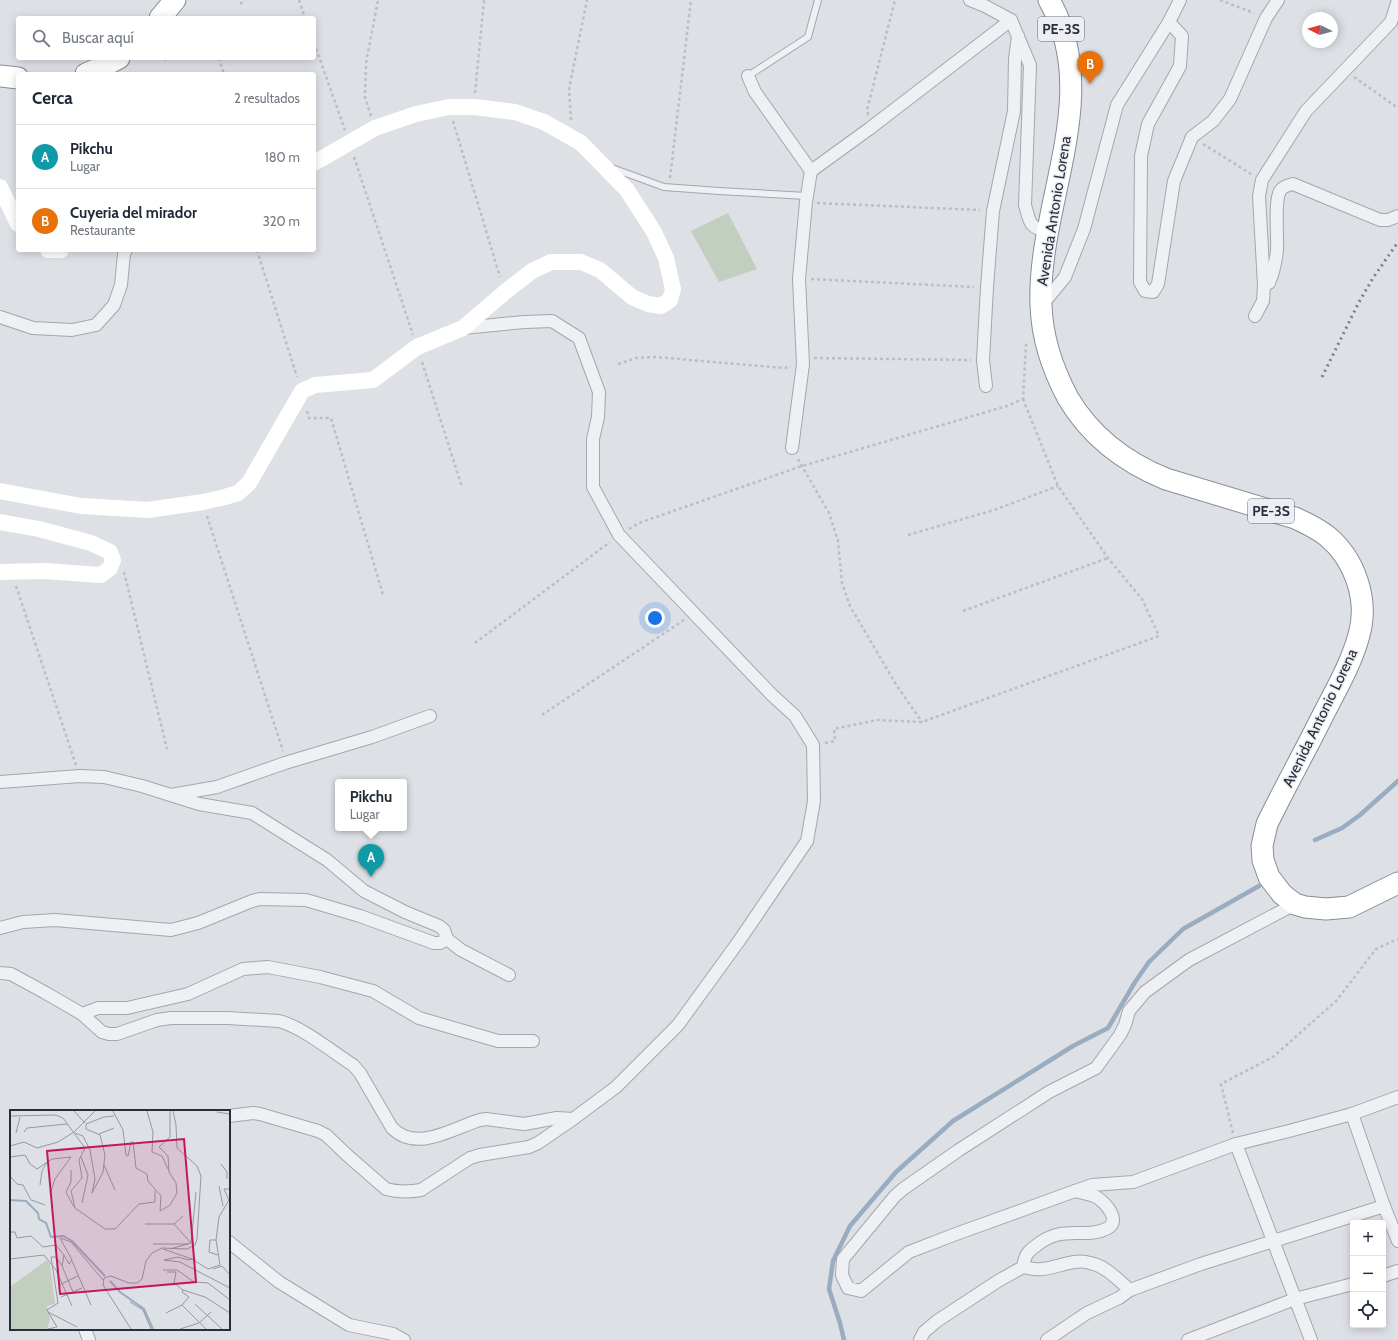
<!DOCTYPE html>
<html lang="es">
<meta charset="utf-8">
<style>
:root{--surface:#fff;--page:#f2f2f3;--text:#1f2937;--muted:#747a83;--line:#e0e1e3;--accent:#111827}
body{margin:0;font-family:Cabin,sans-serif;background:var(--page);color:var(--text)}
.controls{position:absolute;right:12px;bottom:12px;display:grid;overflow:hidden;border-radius:4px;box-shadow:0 2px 10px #0003}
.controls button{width:36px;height:36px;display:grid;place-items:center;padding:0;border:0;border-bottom:1px solid var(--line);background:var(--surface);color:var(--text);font:20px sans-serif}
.compass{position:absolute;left:1302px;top:12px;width:36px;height:36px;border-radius:50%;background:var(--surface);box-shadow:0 2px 10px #0003;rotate:275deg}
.you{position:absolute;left:655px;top:618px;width:14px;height:14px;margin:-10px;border:3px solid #fff;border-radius:50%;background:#1a73e8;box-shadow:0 0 0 6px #1a73e833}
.badge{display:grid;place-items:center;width:26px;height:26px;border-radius:50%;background:var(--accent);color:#fff;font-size:13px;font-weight:700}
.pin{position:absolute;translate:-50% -33px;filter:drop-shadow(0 1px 2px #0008)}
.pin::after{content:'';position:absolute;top:21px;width:14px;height:12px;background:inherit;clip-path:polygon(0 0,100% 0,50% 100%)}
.popup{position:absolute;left:335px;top:779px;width:72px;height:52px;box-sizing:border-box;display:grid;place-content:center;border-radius:4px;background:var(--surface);filter:drop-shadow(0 1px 3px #0005);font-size:13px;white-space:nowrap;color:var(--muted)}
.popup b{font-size:15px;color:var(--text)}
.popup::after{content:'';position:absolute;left:50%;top:100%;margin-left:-8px;border:8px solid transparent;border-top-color:var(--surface)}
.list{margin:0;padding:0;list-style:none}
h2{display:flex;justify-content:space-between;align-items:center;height:52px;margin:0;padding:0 16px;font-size:17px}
h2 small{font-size:13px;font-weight:400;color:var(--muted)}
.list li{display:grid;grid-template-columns:26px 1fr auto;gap:12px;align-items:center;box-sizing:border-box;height:64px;padding:0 16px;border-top:1px solid var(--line)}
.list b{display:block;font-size:15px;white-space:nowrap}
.list p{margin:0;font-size:13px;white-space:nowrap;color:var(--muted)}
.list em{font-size:13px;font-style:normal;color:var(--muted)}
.icon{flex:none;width:22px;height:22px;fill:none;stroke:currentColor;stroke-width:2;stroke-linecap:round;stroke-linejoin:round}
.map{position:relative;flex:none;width:1398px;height:1340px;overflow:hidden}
.search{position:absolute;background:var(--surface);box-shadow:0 2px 10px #0003;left:16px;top:16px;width:300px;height:44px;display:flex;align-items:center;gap:10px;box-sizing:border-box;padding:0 14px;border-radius:4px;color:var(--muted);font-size:15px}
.panel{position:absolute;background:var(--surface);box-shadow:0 2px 10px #0003;left:16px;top:72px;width:300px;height:180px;border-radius:4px}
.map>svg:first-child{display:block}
</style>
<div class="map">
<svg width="1398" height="1340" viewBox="0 0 1398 1340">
<rect width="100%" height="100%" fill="#dde0e5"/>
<path fill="#c2cebf" d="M 728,213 L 757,269 L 719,282 L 691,231 Z"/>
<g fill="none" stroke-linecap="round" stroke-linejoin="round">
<g stroke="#9aacc2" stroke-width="4.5">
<path d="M 1315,840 L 1342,828 L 1360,815 L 1398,781"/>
<path d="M 844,1340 L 840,1323 L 829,1289 L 833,1261 L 850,1226 L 896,1172 L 953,1121 L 1073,1046 L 1108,1028 L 1135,982 L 1149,962 L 1183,929 L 1259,886"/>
</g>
<defs>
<g id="lane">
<path d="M 748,76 L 808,37 L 818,0"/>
<path d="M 612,168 L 664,187 L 719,191 L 807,196"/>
</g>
<g id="street">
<path d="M 970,0 L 985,6 L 1011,20 L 1030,65 L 1025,205 C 1030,223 1029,228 1048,231"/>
<path d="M 1169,22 L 1180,0"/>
<path d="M 748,76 L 755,92 L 811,171 L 806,202 L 799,279 L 803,364 L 792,448"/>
<path d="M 811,171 L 869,129 L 1011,20"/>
<path d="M 1264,285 L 1269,283 C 1273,273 1276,261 1277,250 C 1278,236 1274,202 1280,191 C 1283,186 1289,185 1293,184 L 1380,220 L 1388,220 L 1398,216"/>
<path d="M 1042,305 L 1065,277 L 1084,229 L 1117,105 L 1169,22 L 1182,36 L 1180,66 L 1148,124 L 1141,156 L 1140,282 L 1145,291 L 1153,292 L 1158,284 L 1174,181 L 1192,137 L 1213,121 L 1230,99 L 1266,18 L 1278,0"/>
<path d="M 1255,316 L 1263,301 L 1264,285 L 1259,196 L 1262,180 L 1306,111 L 1391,22 L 1398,0"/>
<path d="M 0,317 L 33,328 L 72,330 L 96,325 L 114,305 L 121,285 L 124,254 L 126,250"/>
<path d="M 986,386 L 983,360 L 987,287 L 993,211 L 1014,111 L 1015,59 L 1018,36"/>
<path d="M 0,782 L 80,776 L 104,777 L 142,786 L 199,804 L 252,813 L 327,860 L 364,891 L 405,912 L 439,926 L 444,930 L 447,939 L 440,943 L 434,943 L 360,916 L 306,900 L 260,899 L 252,901 L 198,923 L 171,930 L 55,920 L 23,922 L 0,928"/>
<path d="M 171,795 L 217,787 L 285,763 L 372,737 L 430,716"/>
<path d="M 447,939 L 461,950 L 509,975"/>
<path d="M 0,973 L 11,974 L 44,992 L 82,1014 L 102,1032 L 109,1034 L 117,1034 L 157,1020 L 171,1018 L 228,1018 L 279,1021 C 304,1028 331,1051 353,1065 L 360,1073 L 392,1128 C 417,1153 453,1128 480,1120 L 486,1119 L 524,1124 L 557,1118 L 573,1119 L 616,1087 L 678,1025 L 739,941 L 807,841 L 814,801 L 813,745 L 795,716 L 772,695 L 619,535 L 593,487 L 593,439 L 598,417 L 599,392 L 579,338 L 552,321 L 524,322 L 463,328"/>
<path d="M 82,1014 L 98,1008 L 127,1008 L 188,994 L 243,969 L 268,967 L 320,977 L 373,991 L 419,1018 L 498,1041 L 533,1041"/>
<path d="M 1352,1114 L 1384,1206 L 1398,1241"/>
<path d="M 229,1116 L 253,1113 L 260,1114 L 318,1131 L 326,1135 L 347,1155 L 386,1189 C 397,1192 409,1192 421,1190 L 470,1158 L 480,1155 L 529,1147 L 538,1143 L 573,1119"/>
<path d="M 1236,1144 L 1311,1340"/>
<path d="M 1075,1191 L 1092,1185 L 1133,1182 L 1236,1144 L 1289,1131 L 1352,1114 L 1398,1097"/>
<path d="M 229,1242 L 279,1282 L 349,1325 L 393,1334 L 404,1340"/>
<path d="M 1383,1276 L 1398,1271"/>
<path d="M 1130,1290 L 1201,1264 L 1384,1206"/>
<path d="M 85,1329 L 89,1340"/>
<path d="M 920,1340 L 924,1332 L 937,1321 L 998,1281 L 1023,1267"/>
<path d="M 1047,1340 L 1087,1313 L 1119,1298 L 1130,1290 C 1118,1280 1106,1266 1090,1263 C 1073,1258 1058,1268 1042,1269 C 1035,1270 1029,1268 1023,1267 C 1025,1255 1027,1252 1037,1245 C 1042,1241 1049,1237 1056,1235 C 1072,1230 1092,1237 1108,1228 C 1121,1220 1106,1204 1098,1198 C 1092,1194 1082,1193 1075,1191 L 956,1234 L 909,1252 L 861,1291 L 848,1288 L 842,1275 L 843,1259 L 895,1196 L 903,1189 L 959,1150 L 1049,1092 L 1096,1068 L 1120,1035 L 1125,1025 L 1129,1011 L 1145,992 L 1189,960 L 1295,904"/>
<path d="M 1188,1340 L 1295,1299 L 1353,1284"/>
</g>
<g id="highway">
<path d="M 1049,0 C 1104,96 1037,204 1041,305 C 1042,337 1053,370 1068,398 C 1091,437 1124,462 1166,479 L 1295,518 C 1306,523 1317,528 1327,536 C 1355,559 1369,600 1359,635 C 1351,665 1334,693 1320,721 C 1303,755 1284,789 1267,824 L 1262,846 L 1263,860 L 1269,877 L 1282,894 L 1295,904 L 1305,907 L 1326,909 L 1349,907 L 1398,883"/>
<path d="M 160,18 L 175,0"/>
<path d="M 86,74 L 100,68 L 119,58"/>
<path d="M 0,76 L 18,78"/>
</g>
</defs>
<use href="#lane" stroke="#a3a7ae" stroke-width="8"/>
<use href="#street" stroke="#a3a7ae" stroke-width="14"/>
<use href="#highway" stroke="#868d9a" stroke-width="23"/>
<g stroke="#bbbec4" stroke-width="2.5" stroke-dasharray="3 3" stroke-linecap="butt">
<path d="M 299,0 L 305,18"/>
<path d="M 1220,0 L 1254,13"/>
<path d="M 240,4 L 245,0"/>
<path d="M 314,43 L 345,130"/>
<path d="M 159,58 L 165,60 L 167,58"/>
<path d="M 219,58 L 224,74"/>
<path d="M 1354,77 L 1398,108"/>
<path d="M 475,93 L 484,0"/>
<path d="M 868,115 L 867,110 L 895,0"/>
<path d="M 371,116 L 365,97 L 366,63 L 378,0"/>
<path d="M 571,120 L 569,89 L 587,0"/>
<path d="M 453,121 L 500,277"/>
<path d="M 1203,144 L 1251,174"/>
<path d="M 354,157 L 413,335"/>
<path d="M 670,178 L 691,0"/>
<path d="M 817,203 L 980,210"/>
<path d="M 257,250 L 297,377"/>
<path d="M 811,279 L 974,287"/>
<path d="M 814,358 L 971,360"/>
<path d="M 422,362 L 462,487"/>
<path d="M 618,364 L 636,358 L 655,357 L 784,368 L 791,367"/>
<path d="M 307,411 L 309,418 L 331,418 L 383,595"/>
<path d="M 798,459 L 829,513 L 838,541 L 842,583 L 850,606 L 897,686 L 922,722"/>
<path d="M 207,516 L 283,751"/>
<path d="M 629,529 L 639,523 L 802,466 L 1007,406 L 1023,399 L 1026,345 L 1029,343"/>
<path d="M 908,535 L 994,510 L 1058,486"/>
<path d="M 124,572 L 167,749"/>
<path d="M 16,586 L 76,765"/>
<path d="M 963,611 L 1108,558"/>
<path d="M 475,643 L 610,542"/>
<path d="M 542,715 L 684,620"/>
<path d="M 825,743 L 835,741 L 834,729 L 877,720 L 922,722 L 1159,636 L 1142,599 L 1108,558 L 1058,486 L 1023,399"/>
<path d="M 1233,1133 L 1221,1084 L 1273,1057 L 1336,1001 L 1376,949 L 1398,939"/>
</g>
<use href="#lane" stroke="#eff0f4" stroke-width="6"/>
<use href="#street" stroke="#eff0f4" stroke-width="12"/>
<g stroke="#fff" stroke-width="16">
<path d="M 0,187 L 18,224"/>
<path d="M 48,250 L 61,250"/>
<path d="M 0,491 L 81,506 L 148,510 L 203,502 L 225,497 L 238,493 L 249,483 L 302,391 L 315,385 L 373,380 L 417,347 L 463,328 L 505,292 L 532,271 L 551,262 L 581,262 L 600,270 L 632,297 L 648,304 L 661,306 L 670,300 L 673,289 L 666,258 L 654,232 L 627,190 L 581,143 L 544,122 L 515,112 L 474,107 L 449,107 L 416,114 L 375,128 L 314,163"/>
<path d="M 0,522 L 39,529 L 91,543 L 110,552 L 113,560 L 110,568 L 101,575 L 44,571 L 0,572"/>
</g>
<use href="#highway" stroke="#fff" stroke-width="21"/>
<path stroke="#787f8d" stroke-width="3" stroke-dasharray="2 4" stroke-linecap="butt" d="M 1322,377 L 1359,302 L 1373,278 L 1398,242"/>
</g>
<g text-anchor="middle" stroke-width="3" stroke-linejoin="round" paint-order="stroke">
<g fill="#eceef3" stroke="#636872" stroke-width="1">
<rect x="1038" y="17" width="46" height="24" rx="3"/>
<rect x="1248" y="499" width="46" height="24" rx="3"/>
</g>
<g font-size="14" font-weight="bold" fill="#282e3a">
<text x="1061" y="34">PE-3S</text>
<text x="1271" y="516">PE-3S</text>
</g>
<g font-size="15" fill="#282e3a" stroke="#eceef3">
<text transform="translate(1054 211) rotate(-81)" y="5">Avenida Antonio Lorena</text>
<text transform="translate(1320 718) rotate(-64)" y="5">Avenida Antonio Lorena</text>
</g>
</g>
<g transform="translate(10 1110)">
<rect width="220" height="220" fill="#dde0e5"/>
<path d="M 37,150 L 40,155 L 45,194 L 37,196 L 40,209 L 37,219 L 0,219 L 0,177 Z" fill="#c2cebf"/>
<path fill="none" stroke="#9aacc2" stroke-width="2" d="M 0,90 L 16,91 L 28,103 L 29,109 L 36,113 L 41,127 L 53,126 L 62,131 L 95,166M 100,171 L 110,182 L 134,199 L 143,219"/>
<path fill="none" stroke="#9599a1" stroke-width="1" d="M 64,1 L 75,13M 103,1 L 113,20 L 116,45 L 118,46 L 121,32 L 123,32 L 126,58 L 137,64 L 138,71 L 151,86 L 150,101 L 160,95 L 167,83 L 166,73 L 159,62 L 158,46 L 149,37 L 160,27 L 160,1M 137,1 L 143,22 L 142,42 L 152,46 L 158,59M 207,2 L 220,4M 0,6 L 46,5 L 53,8 L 75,38 L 69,50 L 72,68 L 61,81 L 65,98 L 95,119 L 105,119 L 129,94 L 145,92 L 145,81M 14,22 L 17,18 L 57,14M 6,23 L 10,7M 65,23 L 73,26 L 80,40 L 85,69 L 82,83 L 93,62 L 95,45 L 90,25 L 76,19 L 76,14 L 94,7 L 104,6M 89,24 L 104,18M 0,36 L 14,32 L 27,38 L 48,32 L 64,22 L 85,1M 0,47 L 15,45 L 20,54 L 27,59 L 42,49 L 61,47 L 45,69 L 40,84M 71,47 L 78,65 L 72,93M 211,54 L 217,62 L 217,69M 94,55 L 105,80M 61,60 L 61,72 L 56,82 L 64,97M 0,66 L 7,74 L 13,75 L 21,90 L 35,95M 30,75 L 32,61 L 37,52M 209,76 L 213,96M 135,114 L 164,114 L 173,106M 164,114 L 181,133M 0,122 L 5,122 L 7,128 L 21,126 L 33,137 L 46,135 L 54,145M 206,130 L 200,130 L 199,142 L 208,145M 143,134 L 178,134M 153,139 L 182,149 L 178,150 L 168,147 L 154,150 L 170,152 L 220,178M 160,139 L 181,133 L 186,82M 0,149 L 34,145 L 46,160 L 62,196M 182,149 L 198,159 L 210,155 L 206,130 L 209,107 L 219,90 L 214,79 L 220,79M 62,151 L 81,195M 52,156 L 63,182M 203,159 L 212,156 L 220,165M 153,160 L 167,160 L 184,172 L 198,173 L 220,190M 157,162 L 166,162 L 164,173 L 173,180M 49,175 L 68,166M 172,182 L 173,180 L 195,187 L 220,203M 172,182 L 179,187 L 172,195 L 196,219M 51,187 L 72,178M 120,192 L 133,200 L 141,219M 185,194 L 212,219M 38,202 L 67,217M 156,203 L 172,195M 38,219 L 47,217 L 37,200 L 48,193 L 41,147 L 46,147 L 52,156 L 54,145 L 59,154 L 62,150 L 50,128 L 61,132 L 93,170M 121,219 L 93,175 L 94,168 L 101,166 L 119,173 L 127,173 L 132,169 L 136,151 L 142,143 L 152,138 L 177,139 L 185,135 L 187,129 L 191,66 L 187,56 L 167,38 L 166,15 L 163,1M 170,219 L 189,213 L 201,202"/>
<path fill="#c2185b" fill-opacity="0.15" stroke="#c2185b" stroke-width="2" d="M 174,29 L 186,172 L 50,184 L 37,41 Z"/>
<rect width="220" height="220" fill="none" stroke="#282e3a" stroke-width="2"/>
</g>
</svg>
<div class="controls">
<button>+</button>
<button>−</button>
<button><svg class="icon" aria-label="locate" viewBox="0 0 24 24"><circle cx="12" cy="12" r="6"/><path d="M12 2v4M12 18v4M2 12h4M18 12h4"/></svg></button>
</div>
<svg class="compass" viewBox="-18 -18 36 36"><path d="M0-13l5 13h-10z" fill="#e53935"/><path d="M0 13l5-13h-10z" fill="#747a83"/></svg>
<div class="you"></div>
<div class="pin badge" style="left:371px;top:877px;background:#0f9aa8">A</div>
<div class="popup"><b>Pikchu</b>Lugar</div>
<div class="pin badge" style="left:1090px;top:84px;background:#e8710a">B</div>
<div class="search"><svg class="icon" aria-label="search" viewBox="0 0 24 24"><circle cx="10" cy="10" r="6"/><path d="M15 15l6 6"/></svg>Buscar aquí</div>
<section class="panel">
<h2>Cerca<small>2 resultados</small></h2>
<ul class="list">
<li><span class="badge" style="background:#0f9aa8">A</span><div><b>Pikchu</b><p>Lugar</p></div><em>180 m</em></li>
<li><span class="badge" style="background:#e8710a">B</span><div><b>Cuyeria del mirador</b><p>Restaurante</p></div><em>320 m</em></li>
</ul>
</section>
</div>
